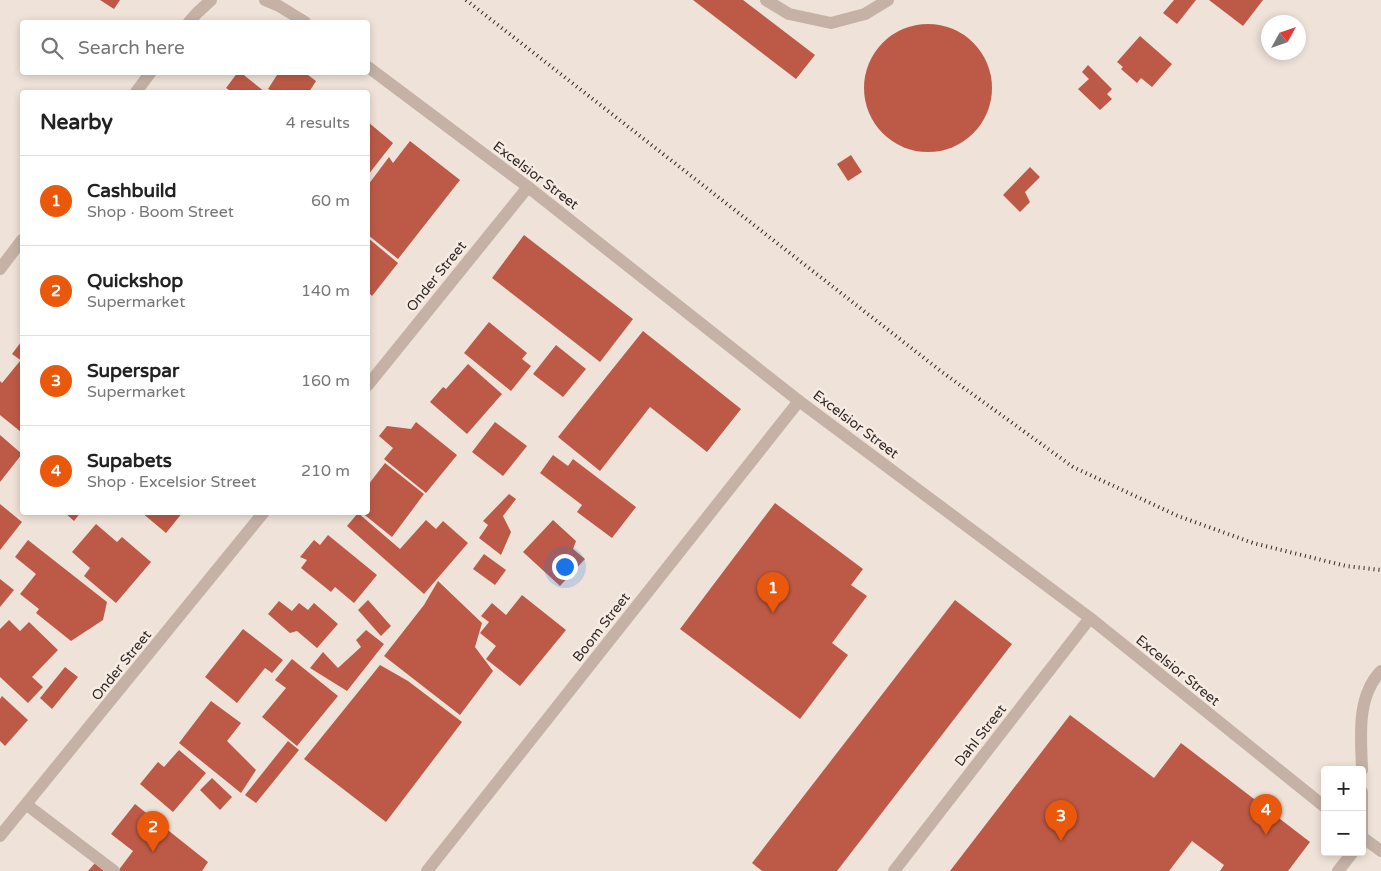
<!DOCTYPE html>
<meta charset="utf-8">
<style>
:root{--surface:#fff;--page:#f2f2f2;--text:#222;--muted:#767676;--line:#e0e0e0;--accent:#ea580c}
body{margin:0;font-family:"Varela Round",sans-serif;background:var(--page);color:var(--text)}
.controls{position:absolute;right:15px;bottom:15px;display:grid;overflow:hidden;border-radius:5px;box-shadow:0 2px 8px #0003}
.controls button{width:45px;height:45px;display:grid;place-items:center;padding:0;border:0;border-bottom:1px solid var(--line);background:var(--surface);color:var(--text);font:25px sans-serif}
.compass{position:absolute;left:1261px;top:15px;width:45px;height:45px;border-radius:50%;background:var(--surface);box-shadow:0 2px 8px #0003;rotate:50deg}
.you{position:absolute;left:564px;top:566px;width:18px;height:18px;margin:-12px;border:4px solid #fff;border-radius:50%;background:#1a73e8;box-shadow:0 0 0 8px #1a73e833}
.badge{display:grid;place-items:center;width:32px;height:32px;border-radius:50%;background:var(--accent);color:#fff;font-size:16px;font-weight:700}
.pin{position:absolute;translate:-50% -41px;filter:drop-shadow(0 1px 2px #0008)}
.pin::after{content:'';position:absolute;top:26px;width:18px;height:15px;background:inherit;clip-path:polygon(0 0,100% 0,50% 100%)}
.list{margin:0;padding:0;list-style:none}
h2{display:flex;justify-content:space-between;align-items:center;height:65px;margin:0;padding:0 20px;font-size:21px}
h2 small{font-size:16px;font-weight:400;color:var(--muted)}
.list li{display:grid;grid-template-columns:32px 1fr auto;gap:15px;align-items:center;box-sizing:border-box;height:90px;padding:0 20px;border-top:1px solid var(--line)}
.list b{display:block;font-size:19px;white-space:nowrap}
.list p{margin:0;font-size:16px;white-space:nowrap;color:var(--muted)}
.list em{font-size:16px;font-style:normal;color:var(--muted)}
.icon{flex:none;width:28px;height:28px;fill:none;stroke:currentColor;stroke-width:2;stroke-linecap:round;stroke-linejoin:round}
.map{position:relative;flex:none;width:1381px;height:871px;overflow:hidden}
.search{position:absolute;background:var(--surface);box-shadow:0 2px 8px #0003;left:20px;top:20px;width:350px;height:55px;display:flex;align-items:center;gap:12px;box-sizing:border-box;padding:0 18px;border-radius:5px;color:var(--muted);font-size:19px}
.panel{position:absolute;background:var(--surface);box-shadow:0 2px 8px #0003;left:20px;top:90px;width:350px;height:425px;border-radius:5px}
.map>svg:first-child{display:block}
</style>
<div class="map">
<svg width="1381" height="871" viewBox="0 0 1381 871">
<rect width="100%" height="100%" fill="#efe2d8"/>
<g fill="#bd5a47">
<path d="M 100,0 L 120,0 L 114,9 Z"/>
<path d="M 693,0 L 743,0 L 815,55 L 796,79 Z"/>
<path d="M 1174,0 L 1196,0 L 1177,24 L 1163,13 Z"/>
<path d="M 1209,0 L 1263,0 L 1243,26 Z"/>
<circle cx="928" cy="88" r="64"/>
<path d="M 1140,36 L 1172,64 L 1152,87 L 1141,78 L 1137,83 L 1121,69 L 1123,67 L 1117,62 Z"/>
<path d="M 1088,65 L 1112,89 L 1107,94 L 1112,99 L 1100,110 L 1078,89 L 1089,79 L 1082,72 Z"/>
<path d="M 238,72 L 240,72 L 265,92 L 232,92 L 226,88 Z"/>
<path d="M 279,72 L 304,72 L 316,81 L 309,92 L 274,92 L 268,89 Z"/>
<path d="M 368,122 L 393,143 L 368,175 Z"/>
<path d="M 410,141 L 460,180 L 398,259 L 368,235 L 368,185 L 389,157 L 393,163 Z"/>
<path d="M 851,155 L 862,172 L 848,181 L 837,164 Z"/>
<path d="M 1030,167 L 1040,177 L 1025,192 L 1030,202 L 1020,212 L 1003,195 Z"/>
<path d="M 524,235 L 633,319 L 600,362 L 492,278 Z"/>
<path d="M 368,238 L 398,263 L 372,296 L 368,292 Z"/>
<path d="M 489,322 L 527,353 L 522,359 L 531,366 L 511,391 L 464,353 Z"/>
<path d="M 643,331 L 741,409 L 707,452 L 650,407 L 600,471 L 558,437 Z"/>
<path d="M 21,342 L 22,343 L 22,361 L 12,354 Z"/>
<path d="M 556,345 L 586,369 L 563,397 L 533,374 Z"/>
<path d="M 20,361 L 22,363 L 22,431 L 21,432 L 0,415 L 0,381 L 2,383 Z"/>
<path d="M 468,364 L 502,394 L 467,434 L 430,402 L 443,387 L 446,389 Z"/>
<path d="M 416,422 L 457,455 L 426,493 L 384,459 L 393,448 L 379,436 L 387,426 L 411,429 Z"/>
<path d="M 495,422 L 527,446 L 503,476 L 472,452 Z"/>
<path d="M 0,435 L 22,454 L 0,482 Z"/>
<path d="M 553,455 L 568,466 L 573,459 L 636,507 L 612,538 L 577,512 L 582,505 L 540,473 Z"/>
<path d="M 385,463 L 424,494 L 392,537 L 361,512 L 368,512 L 368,485 Z"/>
<path d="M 509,494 L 516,499 L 503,516 L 511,532 L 501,555 L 479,538 L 488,525 L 483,521 Z"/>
<path d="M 775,503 L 863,569 L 851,585 L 867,596 L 832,643 L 848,655 L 800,719 L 680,629 Z"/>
<path d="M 0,504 L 22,522 L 0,550 Z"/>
<path d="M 64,512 L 81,512 L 74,521 Z"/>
<path d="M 141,512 L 183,512 L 166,533 Z"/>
<path d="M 358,513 L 400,549 L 426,520 L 436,529 L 443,521 L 468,543 L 424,594 L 347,526 Z"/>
<path d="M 553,520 L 576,541 L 573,549 L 585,559 L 560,586 L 523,552 Z"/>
<path d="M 96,524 L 117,542 L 122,537 L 151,562 L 116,603 L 84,576 L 90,568 L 72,552 Z"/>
<path d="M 328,535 L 377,575 L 354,603 L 335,587 L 331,592 L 301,568 L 307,560 L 300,557 L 314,540 L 320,545 Z"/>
<path d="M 28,540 L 107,602 L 103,620 L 71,641 L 36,613 L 39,609 L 20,594 L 36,574 L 15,557 Z"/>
<path d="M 484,554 L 506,570 L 495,585 L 473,569 Z"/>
<path d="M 0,579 L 14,590 L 0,607 Z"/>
<path d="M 438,581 L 482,623 L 475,647 L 493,671 L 460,715 L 384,656 L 424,605 Z"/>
<path d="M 522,595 L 566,630 L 520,686 L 486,659 L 496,646 L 480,633 L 489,622 L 481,616 L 492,603 L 506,615 Z"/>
<path d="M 368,600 L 391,626 L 381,636 L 358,610 Z"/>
<path d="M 955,600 L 1012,644 L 837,871 L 762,871 L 752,863 Z"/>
<path d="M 279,601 L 292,611 L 299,603 L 308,610 L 314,603 L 338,624 L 317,648 L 297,631 L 290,633 L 268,614 Z"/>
<path d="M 9,620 L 20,631 L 29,622 L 58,650 L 32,677 L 43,687 L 28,703 L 0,677 L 0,629 Z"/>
<path d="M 243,629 L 283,660 L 272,673 L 265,668 L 237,703 L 205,677 Z"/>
<path d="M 366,630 L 384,644 L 347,691 L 310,668 L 323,652 L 338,668 L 361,647 L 356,640 Z"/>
<path d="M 292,659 L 338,696 L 297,746 L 262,717 L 286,688 L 275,680 Z"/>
<path d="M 380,665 L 408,681 L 462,722 L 386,822 L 304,759 Z"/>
<path d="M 65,667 L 78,677 L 52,709 L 40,698 Z"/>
<path d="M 2,696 L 28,720 L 5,746 L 0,741 L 0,699 Z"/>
<path d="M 211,701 L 241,723 L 227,741 L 256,770 L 241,793 L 179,743 Z"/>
<path d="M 1070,715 L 1154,778 L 1181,743 L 1310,842 L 1288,871 L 1220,871 L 1224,865 L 1192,841 L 1169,871 L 950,871 Z"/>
<path d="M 288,741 L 299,750 L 256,803 L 245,795 Z"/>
<path d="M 179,750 L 206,773 L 173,812 L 140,784 L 158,762 L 164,767 Z"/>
<path d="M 212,778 L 232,797 L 220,810 L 200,790 Z"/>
<path d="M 135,804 L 208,862 L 202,871 L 118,871 L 133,851 L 111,834 Z"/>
<path d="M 95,863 L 104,871 L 88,871 Z"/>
</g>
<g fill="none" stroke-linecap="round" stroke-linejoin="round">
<g stroke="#c5b1a5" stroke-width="12">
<path d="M 265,0 L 279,6 L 305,22"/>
<path d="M 766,0 L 789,14 L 831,23 L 865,14 L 888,0"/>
<path d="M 189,22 L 197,13 L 211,0"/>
<path d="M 368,67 L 528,187 L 799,401 L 1090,618 L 1325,807"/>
<path d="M 136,92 L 151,72"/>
<path d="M 0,269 L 22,240"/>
<path d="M 368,385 L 528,187"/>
<path d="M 1362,770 C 1361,737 1356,697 1381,671"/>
<path d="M 1362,792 L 1362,840"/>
<path d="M 27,805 L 114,871"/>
<path d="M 0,836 L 264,512"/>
<path d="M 1362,837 L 1381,851"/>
<path d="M 427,871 L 799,401"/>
<path d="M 894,871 L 1090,618"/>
<path d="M 1338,871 L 1353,852"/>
</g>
<path stroke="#322826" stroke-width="4" stroke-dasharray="1 4" stroke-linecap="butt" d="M 466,0 L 942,372 L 1073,467 L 1178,516 L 1253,543 L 1346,566 L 1381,570"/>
</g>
<g text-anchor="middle" stroke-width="5" stroke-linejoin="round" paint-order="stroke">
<g font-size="14" fill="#322826" stroke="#f7ece3">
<text transform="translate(536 175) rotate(37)" y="5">Excelsior Street</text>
<text transform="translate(436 276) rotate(-51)" y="5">Onder Street</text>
<text transform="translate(856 424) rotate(37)" y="5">Excelsior Street</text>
<text transform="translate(601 627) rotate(-52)" y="5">Boom Street</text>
<text transform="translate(121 665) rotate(-51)" y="5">Onder Street</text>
<text transform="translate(1178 670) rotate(39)" y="5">Excelsior Street</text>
<text transform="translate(980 735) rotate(-52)" y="5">Dahl Street</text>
</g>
</g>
</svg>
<div class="controls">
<button>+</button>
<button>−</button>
</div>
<svg class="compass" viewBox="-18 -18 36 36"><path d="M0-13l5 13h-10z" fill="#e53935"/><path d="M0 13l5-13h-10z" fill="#767676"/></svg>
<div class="you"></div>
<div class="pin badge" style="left:773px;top:613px">1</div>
<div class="pin badge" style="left:153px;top:852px">2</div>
<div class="pin badge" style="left:1061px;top:841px">3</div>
<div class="pin badge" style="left:1266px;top:835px">4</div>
<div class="search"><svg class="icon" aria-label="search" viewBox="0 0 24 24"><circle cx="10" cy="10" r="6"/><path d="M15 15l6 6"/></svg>Search here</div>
<section class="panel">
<h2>Nearby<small>4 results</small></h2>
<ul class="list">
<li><span class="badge">1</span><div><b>Cashbuild</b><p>Shop · Boom Street</p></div><em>60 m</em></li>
<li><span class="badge">2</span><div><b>Quickshop</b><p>Supermarket</p></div><em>140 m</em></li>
<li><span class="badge">3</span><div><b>Superspar</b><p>Supermarket</p></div><em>160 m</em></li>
<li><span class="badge">4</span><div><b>Supabets</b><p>Shop · Excelsior Street</p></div><em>210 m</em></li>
</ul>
</section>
</div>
